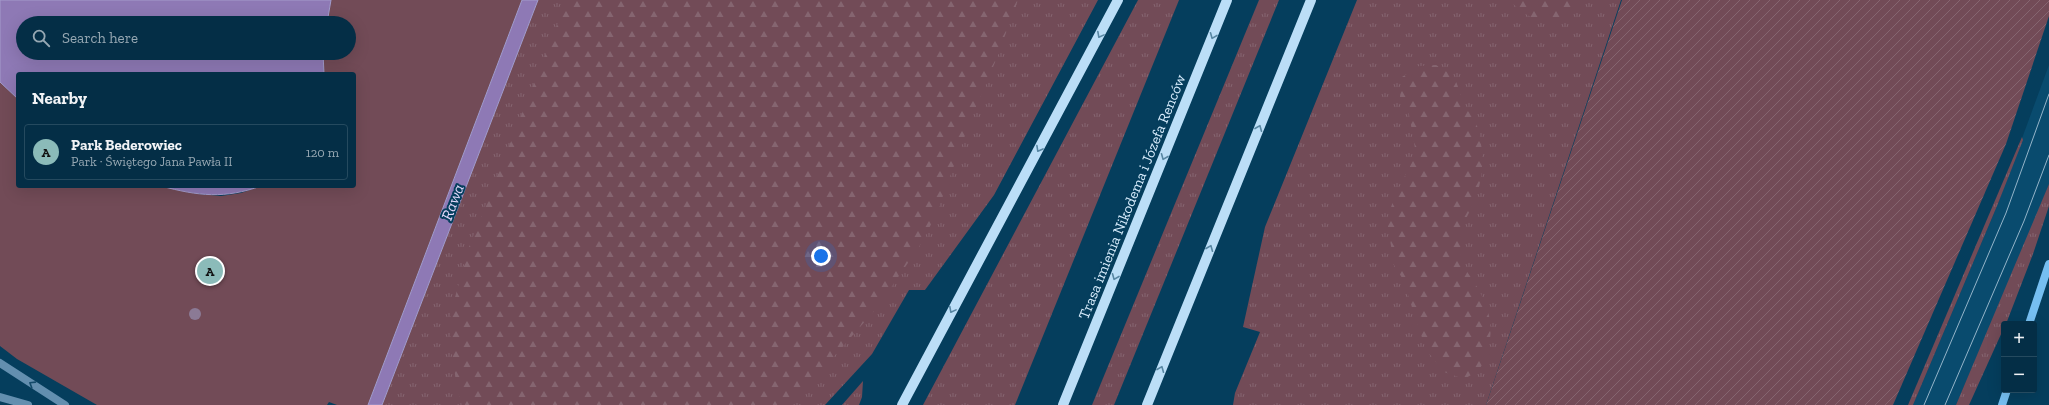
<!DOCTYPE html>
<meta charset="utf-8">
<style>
:root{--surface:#042e46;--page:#123a51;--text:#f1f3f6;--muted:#97a8b3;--line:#254a5f;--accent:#8bbbb9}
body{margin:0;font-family:"Zilla Slab",serif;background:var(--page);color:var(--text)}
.controls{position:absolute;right:12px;bottom:12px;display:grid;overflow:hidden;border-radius:4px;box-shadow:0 4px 16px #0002}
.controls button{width:36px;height:36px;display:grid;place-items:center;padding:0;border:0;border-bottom:1px solid var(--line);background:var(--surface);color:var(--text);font:20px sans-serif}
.you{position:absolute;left:821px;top:256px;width:14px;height:14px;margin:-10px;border:3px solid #fff;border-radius:50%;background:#1a73e8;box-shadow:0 0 0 6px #1a73e833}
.badge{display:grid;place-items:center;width:26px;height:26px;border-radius:50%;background:var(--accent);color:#111;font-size:13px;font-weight:700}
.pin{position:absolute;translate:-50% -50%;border:2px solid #fff;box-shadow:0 1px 4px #0006}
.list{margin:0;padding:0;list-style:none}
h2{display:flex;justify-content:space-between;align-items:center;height:52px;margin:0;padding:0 16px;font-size:17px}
h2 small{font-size:13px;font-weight:400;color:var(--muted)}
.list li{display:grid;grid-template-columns:26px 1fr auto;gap:12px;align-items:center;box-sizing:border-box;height:56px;margin:0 8px 8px;padding:0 8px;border:1px solid var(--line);border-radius:4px}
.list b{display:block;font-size:15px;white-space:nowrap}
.list p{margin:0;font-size:13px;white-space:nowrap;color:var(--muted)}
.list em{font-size:13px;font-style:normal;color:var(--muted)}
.icon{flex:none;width:22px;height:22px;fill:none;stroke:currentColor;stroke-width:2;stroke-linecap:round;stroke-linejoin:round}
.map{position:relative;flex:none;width:2049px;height:405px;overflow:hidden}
.search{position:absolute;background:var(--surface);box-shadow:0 4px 16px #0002;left:16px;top:16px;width:340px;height:44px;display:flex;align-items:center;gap:10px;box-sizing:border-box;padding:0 14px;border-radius:22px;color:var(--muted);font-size:15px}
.panel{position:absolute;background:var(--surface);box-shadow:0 4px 16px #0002;left:16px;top:72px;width:340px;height:116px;border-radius:4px}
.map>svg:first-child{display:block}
</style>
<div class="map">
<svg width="2049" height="405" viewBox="0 0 2049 405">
<defs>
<pattern id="grass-tufts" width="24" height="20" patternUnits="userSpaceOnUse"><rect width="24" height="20" fill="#724b57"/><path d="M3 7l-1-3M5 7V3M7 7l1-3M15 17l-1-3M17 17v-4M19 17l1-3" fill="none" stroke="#856570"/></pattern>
<pattern id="forest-firs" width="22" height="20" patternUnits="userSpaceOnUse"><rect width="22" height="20" fill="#724b57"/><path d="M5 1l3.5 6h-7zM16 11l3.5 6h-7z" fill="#856570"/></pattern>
<pattern id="garden-furrows" width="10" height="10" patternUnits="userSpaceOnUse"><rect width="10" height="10" fill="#724b57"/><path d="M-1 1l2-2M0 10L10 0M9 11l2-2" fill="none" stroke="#856570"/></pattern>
</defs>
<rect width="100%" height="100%" fill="#053e5d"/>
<path fill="#094b6e" d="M 2049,65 L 2049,184 L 2031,231 L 1956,405 L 1913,405 L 1997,206 Z"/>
<g fill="url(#grass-tufts)">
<path d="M 538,0 L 1098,0 L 994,195 L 925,290 L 909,290 L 872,354 L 825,405 L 382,405 Z"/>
<path d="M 1138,0 L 1179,0 L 1015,405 L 923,405 Z"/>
<path d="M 1259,0 L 1279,0 L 1114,405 L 1092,405 Z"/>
<path d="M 1357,0 L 1621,0 L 1486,405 L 1233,405 L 1235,393 L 1260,332 L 1243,327 L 1265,227 Z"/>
<path d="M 2022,137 L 2023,140 L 1997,206 L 1913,405 L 1908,405 Z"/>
<path d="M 2049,184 L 2049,206 L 2033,254 L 2006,324 L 2004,324 L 2002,332 L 1969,405 L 1956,405 Z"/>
<path d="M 863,381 L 862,397 L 859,405 L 842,405 Z"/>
</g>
<g fill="url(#forest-firs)">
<path d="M 567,0 L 1018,0 L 996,60 L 971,119 L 936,215 L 919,247 L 876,309 L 820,372 L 781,405 L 462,405 L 457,389 L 451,346 L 451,312 L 469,247 Z"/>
<path d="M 1507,0 L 1580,0 L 1574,14 C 1555,21 1540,25 1523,12 C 1517,8 1513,3 1507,0 Z"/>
<path d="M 1436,65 C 1460,78 1455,81 1464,105 C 1465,110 1471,112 1473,116 C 1484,138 1485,171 1477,194 C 1473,209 1461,222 1461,239 C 1461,246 1460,254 1462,261 C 1464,268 1470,276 1474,282 C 1487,303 1495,323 1488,348 C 1484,366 1480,371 1464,379 L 1444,372 L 1427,351 L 1417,324 L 1404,281 L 1394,265 L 1387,220 L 1394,198 L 1416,154 L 1409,114 L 1400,97 L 1402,77 L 1419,66 Z"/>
</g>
<path fill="#724b57" d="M 331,0 L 522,0 L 368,405 L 337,405 L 329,402 L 327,405 L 97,405 L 17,359 L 0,346 L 0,82 L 18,99 L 18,186 L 161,186 L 199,194 L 221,196 L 241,193 L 261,186 L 354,186 L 354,74 L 324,74 L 323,53 L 349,53 L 349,23 L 327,23 Z"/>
<path fill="url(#garden-furrows)" d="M 1622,0 L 2049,0 L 2049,16 L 2006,144 L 1893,405 L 1486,405 Z"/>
<g fill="#8e79b5" stroke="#a49ccb">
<path d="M 0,0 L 331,0 L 327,23 L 23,23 L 23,53 L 323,53 L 324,74 L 18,74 L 18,99 L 0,82 Z"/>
<path d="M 522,0 L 538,0 L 382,405 L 368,405 Z"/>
<path d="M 161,186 L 261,186 C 225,199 198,196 161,186 Z"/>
</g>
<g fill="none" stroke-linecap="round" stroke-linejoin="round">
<g stroke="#638faf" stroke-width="8">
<path d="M 0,363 L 65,405"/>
<path d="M 0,397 L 28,405"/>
</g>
<g stroke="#76bff1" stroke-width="8">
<path d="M 2029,324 L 2049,264"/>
<path d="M 2002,405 L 2007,390"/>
</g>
<g stroke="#bbdef7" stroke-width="10">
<path d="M 902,405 L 1118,0"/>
<path d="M 1063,405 L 1227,0"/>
<path d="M 1147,405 L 1311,0"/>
</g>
<g stroke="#94b4c9" stroke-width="1">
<path d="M 1924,405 L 2006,213 L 2049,94"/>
<path d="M 1945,405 L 2024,221 L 2049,155"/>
</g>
</g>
<circle fill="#8b7a95" cx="195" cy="314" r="6"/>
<defs><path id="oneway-chevron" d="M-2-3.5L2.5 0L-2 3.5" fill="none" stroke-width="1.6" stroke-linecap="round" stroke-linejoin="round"/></defs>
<g stroke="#5786a2">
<use href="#oneway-chevron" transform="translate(1100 35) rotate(118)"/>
<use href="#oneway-chevron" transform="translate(1213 36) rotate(112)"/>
<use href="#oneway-chevron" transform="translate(1259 128) rotate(-68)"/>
<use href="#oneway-chevron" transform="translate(1039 149) rotate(119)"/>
<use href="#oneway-chevron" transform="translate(1164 157) rotate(112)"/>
<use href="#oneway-chevron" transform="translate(1210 248) rotate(-68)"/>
<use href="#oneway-chevron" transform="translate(1115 277) rotate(112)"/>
<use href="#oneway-chevron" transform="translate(952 310) rotate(118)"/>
<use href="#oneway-chevron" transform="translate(1161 369) rotate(-68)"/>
</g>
<use stroke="#134a69" href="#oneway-chevron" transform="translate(32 384) rotate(-148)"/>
<g text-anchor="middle" stroke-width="4" stroke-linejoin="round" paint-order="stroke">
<g font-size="15" fill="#d8edfd" stroke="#053e5d">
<text transform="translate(1132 197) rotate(-68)" y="5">Trasa imienia Nikodema i Józefa Renców</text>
</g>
<g font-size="16" font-style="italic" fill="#e4d9fc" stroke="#053e5d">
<text transform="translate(452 202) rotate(-69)" y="6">Rawa</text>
</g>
</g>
</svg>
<div class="controls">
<button>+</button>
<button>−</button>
</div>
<div class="you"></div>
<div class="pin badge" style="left:210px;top:271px">A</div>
<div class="search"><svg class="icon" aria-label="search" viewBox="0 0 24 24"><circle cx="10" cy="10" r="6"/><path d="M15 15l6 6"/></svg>Search here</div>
<section class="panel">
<h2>Nearby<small></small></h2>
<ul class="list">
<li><span class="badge">A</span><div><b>Park Bederowiec</b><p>Park · Świętego Jana Pawła II</p></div><em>120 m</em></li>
</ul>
</section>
</div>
